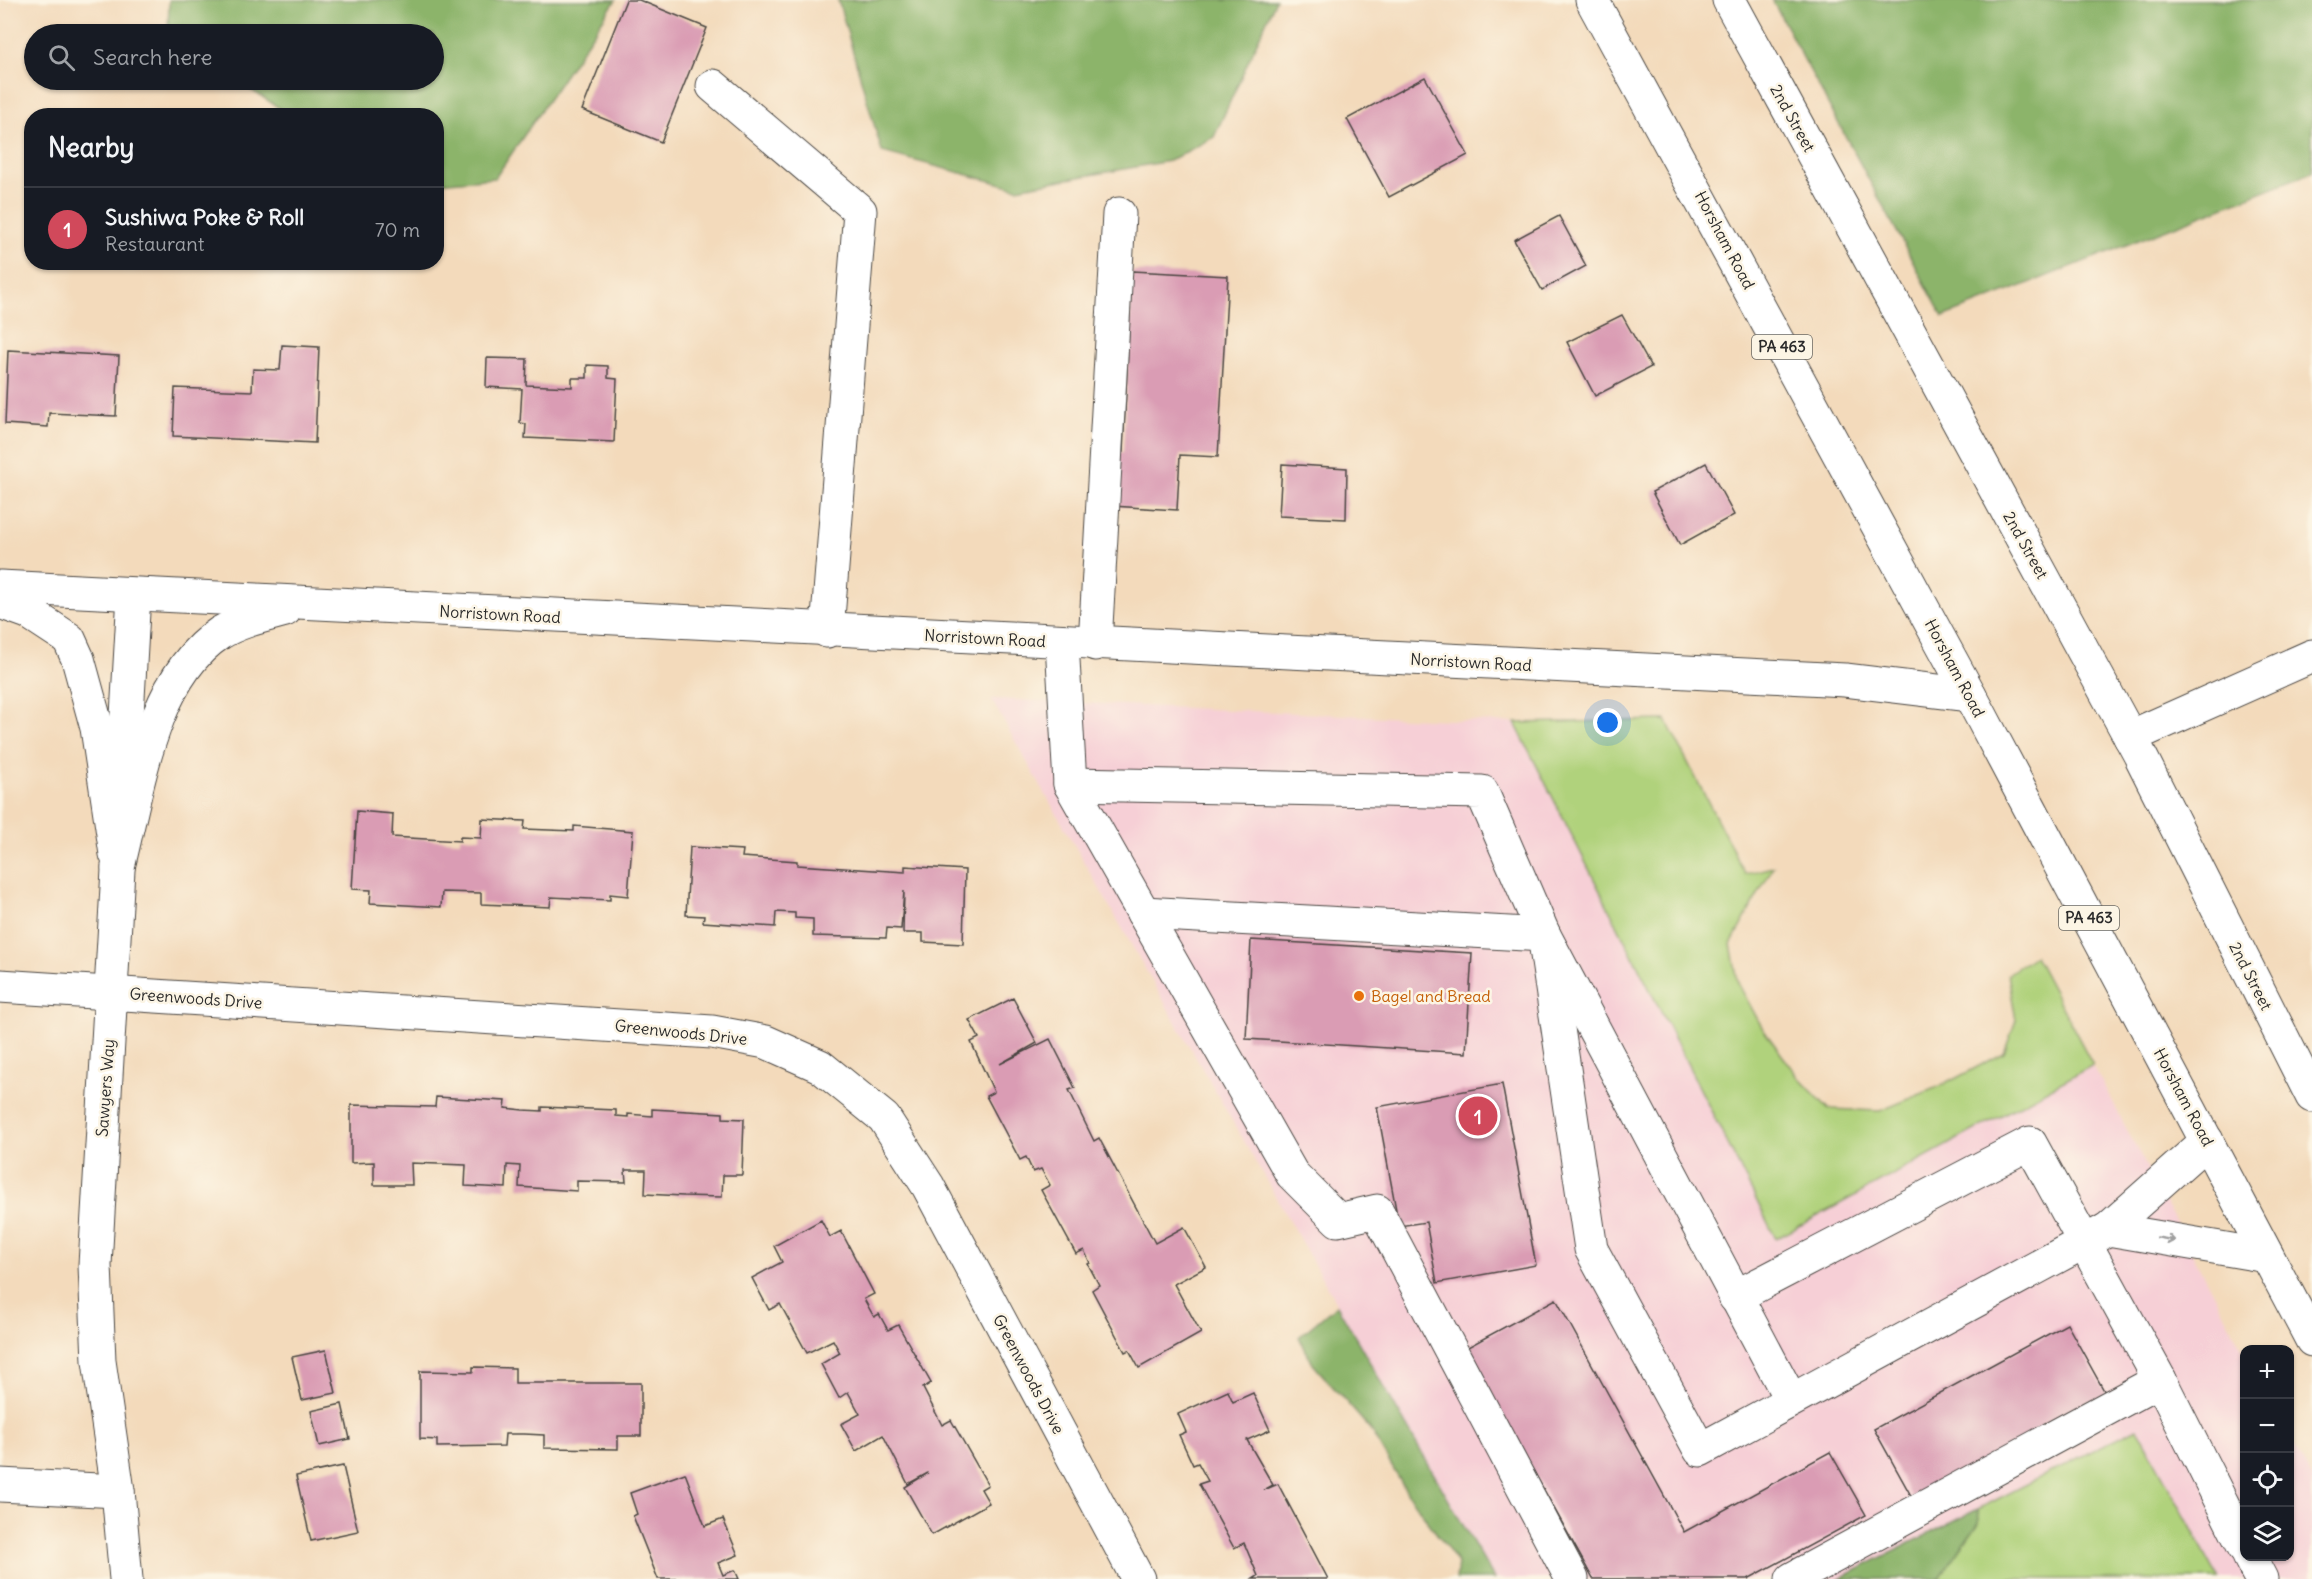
<!DOCTYPE html>
<meta charset="utf-8">
<style>
:root{--surface:#171b24;--page:#242831;--text:#f1f3f6;--muted:#9ea1a6;--line:#363941;--accent:#d1495b}
body{margin:0;font-family:Delius,sans-serif;background:var(--page);color:var(--text)}
.controls{position:absolute;right:18px;bottom:18px;display:grid;overflow:hidden;border-radius:12px;box-shadow:0 2px 4px #0004}
.controls button{width:54px;height:54px;display:grid;place-items:center;padding:0;border:0;border-bottom:2px solid var(--line);background:var(--surface);color:var(--text);font:30px sans-serif}
.you{position:absolute;left:1608px;top:723px;width:21px;height:21px;margin:-15px;border:4px solid #fff;border-radius:50%;background:#1a73e8;box-shadow:0 0 0 9px #1a73e833}
.badge{display:grid;place-items:center;width:39px;height:39px;border-radius:50%;background:var(--accent);color:#fff;font-size:20px;font-weight:700}
.pin{position:absolute;translate:-50% -50%;border:3px solid #fff;box-shadow:0 2px 6px #0006}
.list{margin:0;padding:0;list-style:none}
h2{display:flex;justify-content:space-between;align-items:center;height:78px;margin:0;padding:0 24px;font-size:26px}
h2 small{font-size:20px;font-weight:400;color:var(--muted)}
.list li{display:grid;grid-template-columns:39px 1fr auto;gap:18px;align-items:center;box-sizing:border-box;height:84px;padding:0 24px;border-top:2px solid var(--line)}
.list b{display:block;font-size:22px;white-space:nowrap}
.list p{margin:0;font-size:20px;white-space:nowrap;color:var(--muted)}
.list em{font-size:20px;font-style:normal;color:var(--muted)}
.icon{flex:none;width:33px;height:33px;fill:none;stroke:currentColor;stroke-width:2;stroke-linecap:round;stroke-linejoin:round}
.map{position:relative;flex:none;width:2312px;height:1579px;overflow:hidden}
.search{position:absolute;background:var(--surface);box-shadow:0 2px 4px #0004;left:24px;top:24px;width:420px;height:66px;display:flex;align-items:center;gap:15px;box-sizing:border-box;padding:0 21px;border-radius:33px;color:var(--muted);font-size:22px}
.panel{position:absolute;background:var(--surface);box-shadow:0 2px 4px #0004;left:24px;top:108px;width:420px;height:162px;border-radius:24px}
.map>svg:first-child{display:block}
</style>
<div class="map">
<svg width="2312" height="1579" viewBox="0 0 2312 1579">
<rect width="100%" height="100%" fill="#fcf5e5"/>
<filter id="ink" filterUnits="userSpaceOnUse"><feTurbulence type="fractalNoise" baseFrequency=".0167" numOctaves="2"/><feDisplacementMap in="SourceGraphic" scale="12" xChannelSelector="R" yChannelSelector="G"/><feConvolveMatrix kernelMatrix="1 2 1 2 8 2 1 2 1" color-interpolation-filters="sRGB"/></filter>
<filter id="wash" filterUnits="userSpaceOnUse"><feTurbulence type="fractalNoise" baseFrequency=".008" numOctaves="4" result="noise"/><feDisplacementMap in="SourceGraphic" scale="24" xChannelSelector="R" yChannelSelector="G"/><feGaussianBlur stdDeviation="1.35" result="paint"/><feColorMatrix in="noise" values="0 0 0 0 0 0 0 0 0 0 0 0 0 0 0 0 0 1.4 0 .05"/><feComposite in="paint" operator="in"/></filter>
<g filter="url(#wash)">
<rect width="100%" height="100%" fill="#f3dabb"/>
<path fill="#f6cfd6" d="M 991,699 L 1515,723 L 1776,1239 L 2093,1065 L 2244,1352 L 2244,1556 L 2290,1556 L 2290,1437 L 2312,1479 L 2312,1579 L 2219,1579 L 2137,1428 L 1839,1579 L 1494,1579 Z"/>
<g fill="#b0d27b" stroke="#6e7e53" stroke-width="1.5">
<path d="M 1666,720 L 1745,874 L 1773,867 L 1731,944 L 1738,983 L 1763,1029 L 1798,1077 L 1829,1109 L 1880,1111 L 1945,1084 L 2004,1053 L 2016,1020 L 2008,974 L 2035,956 L 2093,1065 L 1776,1239 L 1515,723 Z"/>
<path d="M 2137,1428 L 2219,1579 L 1939,1579 L 1979,1522 L 1978,1509 Z"/>
</g>
<g fill="#8cb46b" stroke="#5c704b" stroke-width="1.5">
<path d="M 169,0 L 616,0 L 495,178 L 437,183 L 436,116 L 290,115 L 236,80 L 434,80 L 434,34 L 168,34 Z"/>
<path d="M 838,0 L 1276,0 L 1214,137 L 1169,161 L 1017,188 L 882,152 Z"/>
<path d="M 1772,0 L 2312,0 L 2312,172 L 1943,317 Z"/>
<path d="M 1337,1305 L 1494,1579 L 1456,1579 L 1458,1563 L 1408,1494 L 1370,1429 L 1313,1364 L 1299,1337 Z"/>
<path d="M 1978,1509 L 1979,1522 L 1939,1579 L 1839,1579 Z"/>
</g>
<g id="blocks">
<g fill="#da9cb4">
<path d="M 626,0 L 639,0 L 707,28 L 661,142 L 582,110 Z"/>
<path d="M 1425,77 L 1468,155 L 1389,197 L 1347,119 Z"/>
<path d="M 1559,216 L 1586,266 L 1542,290 L 1514,240 Z"/>
<path d="M 1132,271 L 1228,276 L 1218,457 L 1180,455 L 1177,510 L 1112,506 L 1115,452 L 1123,452 Z"/>
<path d="M 1622,315 L 1651,367 L 1595,396 L 1567,342 Z"/>
<path d="M 282,345 L 319,347 L 315,443 L 173,436 L 175,388 L 252,391 L 253,369 L 280,370 Z"/>
<path d="M 8,350 L 119,356 L 116,416 L 49,413 L 48,427 L 5,424 Z"/>
<path d="M 487,358 L 527,359 L 526,385 L 572,387 L 572,378 L 587,378 L 587,365 L 608,366 L 608,378 L 617,379 L 614,442 L 525,438 L 526,424 L 520,423 L 522,389 L 486,387 Z"/>
<path d="M 1706,463 L 1734,515 L 1680,545 L 1652,492 Z"/>
<path d="M 1282,464 L 1347,468 L 1346,519 L 1279,516 Z"/>
<path d="M 357,811 L 393,814 L 392,837 L 460,841 L 460,837 L 481,838 L 482,819 L 525,821 L 524,829 L 574,831 L 574,826 L 633,831 L 628,896 L 610,894 L 610,900 L 551,897 L 550,907 L 481,904 L 481,893 L 442,892 L 441,907 L 370,903 L 371,890 L 352,889 Z"/>
<path d="M 690,847 L 743,850 L 742,857 L 797,861 L 797,865 L 905,872 L 905,866 L 965,870 L 963,944 L 923,942 L 923,933 L 903,933 L 904,891 L 901,929 L 887,928 L 886,938 L 813,936 L 813,919 L 795,918 L 795,913 L 776,912 L 775,927 L 703,922 L 704,916 L 686,915 Z"/>
<path d="M 1251,940 L 1472,953 L 1466,1053 L 1246,1039 Z"/>
<path d="M 1013,998 L 1037,1043 L 1000,1064 L 1050,1039 L 1075,1088 L 1069,1090 L 1094,1141 L 1099,1138 L 1155,1243 L 1184,1227 L 1206,1267 L 1174,1284 L 1201,1333 L 1139,1368 L 1129,1350 L 1125,1352 L 1092,1290 L 1099,1285 L 1088,1264 L 1090,1263 L 1084,1250 L 1076,1254 L 1041,1190 L 1050,1185 L 1041,1169 L 1033,1172 L 1026,1157 L 1020,1160 L 986,1096 L 994,1092 L 971,1042 L 979,1038 L 969,1020 Z"/>
<path d="M 1502,1084 L 1536,1265 L 1437,1283 L 1426,1222 L 1399,1226 L 1377,1107 Z"/>
<path d="M 436,1097 L 506,1101 L 505,1108 L 523,1110 L 542,1111 L 542,1107 L 616,1110 L 616,1116 L 628,1117 L 628,1114 L 652,1116 L 652,1109 L 723,1113 L 723,1118 L 744,1119 L 742,1175 L 723,1175 L 722,1197 L 683,1196 L 645,1194 L 646,1170 L 625,1170 L 626,1182 L 577,1181 L 577,1191 L 519,1187 L 520,1166 L 507,1165 L 506,1188 L 465,1186 L 466,1165 L 411,1163 L 412,1185 L 374,1185 L 374,1162 L 351,1163 L 351,1105 L 435,1107 Z"/>
<path d="M 821,1220 L 830,1237 L 841,1231 L 874,1294 L 864,1299 L 874,1317 L 879,1314 L 888,1330 L 898,1325 L 931,1383 L 923,1388 L 942,1425 L 951,1420 L 988,1485 L 981,1489 L 989,1503 L 932,1535 L 905,1487 L 928,1473 L 908,1484 L 883,1435 L 856,1451 L 841,1424 L 860,1414 L 848,1392 L 839,1398 L 821,1364 L 840,1353 L 833,1340 L 807,1353 L 780,1304 L 769,1310 L 752,1278 L 782,1262 L 774,1246 Z"/>
<path d="M 1556,1299 L 1684,1532 L 1830,1452 L 1866,1515 L 1748,1579 L 1593,1579 L 1466,1348 Z"/>
<path d="M 2067,1324 L 2107,1396 L 1914,1501 L 1874,1429 Z"/>
<path d="M 326,1350 L 336,1393 L 302,1400 L 292,1357 Z"/>
<path d="M 473,1367 L 515,1368 L 515,1383 L 641,1383 L 641,1436 L 618,1436 L 618,1449 L 544,1448 L 544,1435 L 524,1434 L 505,1434 L 504,1446 L 437,1447 L 437,1440 L 420,1439 L 420,1371 L 473,1372 Z"/>
<path d="M 1228,1391 L 1233,1402 L 1253,1393 L 1270,1430 L 1247,1440 L 1273,1485 L 1264,1490 L 1278,1484 L 1328,1579 L 1253,1579 L 1258,1576 L 1244,1543 L 1234,1548 L 1199,1484 L 1208,1481 L 1198,1463 L 1193,1465 L 1179,1435 L 1186,1432 L 1178,1414 Z"/>
<path d="M 342,1404 L 350,1439 L 319,1446 L 311,1411 Z"/>
<path d="M 343,1466 L 358,1531 L 311,1541 L 296,1476 Z"/>
<path d="M 685,1473 L 705,1526 L 723,1519 L 738,1555 L 718,1563 L 723,1575 L 735,1570 L 739,1579 L 658,1579 L 633,1516 L 637,1514 L 630,1493 Z"/>
</g>
</g>
</g>
<g filter="url(#ink)">
<use href="#blocks" fill-opacity="0" stroke="#494541" stroke-width="1.5"/>
<g fill="none" stroke-linecap="round" stroke-linejoin="round">
<defs>
<g id="minor">
<path d="M 1729,0 L 2140,755 L 2312,1096"/>
<path d="M 713,86 L 860,211 L 827,631"/>
<path d="M 1062,642 L 1070,784 L 1292,1174 L 1338,1220 L 1377,1211 L 1572,1579"/>
<path d="M 1095,644 L 1119,214"/>
<path d="M 2130,737 L 2312,656"/>
<path d="M 1070,784 L 1482,792 L 1544,935 L 1791,1400"/>
<path d="M 1143,913 L 1544,935 L 1591,1249 L 1700,1450 L 2108,1229 L 2207,1141"/>
<path d="M 0,986 L 712,1032 L 766,1042 L 820,1066 L 884,1118 L 928,1186 L 1138,1579"/>
<path d="M 2108,1229 L 2267,1256"/>
<path d="M 1735,1297 L 2030,1143 L 2160,1380 L 2244,1547"/>
<path d="M 0,1485 L 118,1491"/>
<path d="M 2249,1556 L 2261,1579"/>
<path d="M 126,1579 L 118,1491 L 99,1361 L 95,1265 L 134,595"/>
<path d="M 1792,1579 L 2160,1380"/>
</g>
<g id="major">
<path d="M 1592,0 L 1970,695 L 2312,1340"/>
<path d="M 0,587 L 1845,680 L 1970,695"/>
<path d="M 0,602 L 28,612 L 69,639 L 78,659 L 97,728 L 116,854"/>
<path d="M 118,867 C 137,793 151,678 220,633 C 240,621 263,616 285,610"/>
</g>
</defs>
<use href="#minor" stroke="#494541" stroke-width="35"/>
<use href="#major" stroke="#494541" stroke-width="35"/>
<use href="#minor" stroke="#fff" stroke-width="33"/>
<use href="#major" stroke="#fff" stroke-width="33"/>
</g>
<defs><path id="oneway-shaft" d="M-6 0H5M1.5-3L5.5 0L1.5 3" fill="none" stroke-width="1.6" stroke-linecap="round" stroke-linejoin="round" transform="scale(1.5)"/></defs>
<use stroke="#a0a0a0" href="#oneway-shaft" transform="translate(2166 1239) rotate(10)"/>
</g>
<circle fill="#e8710a" stroke="#fcf5e5" stroke-width="2" cx="1359" cy="996" r="6"/>
<g text-anchor="middle" stroke-width="5" stroke-linejoin="round" paint-order="stroke">
<g fill="#fcf5e5" stroke="#6a6863" stroke-width="1.5">
<rect x="1752" y="335" width="60" height="24" rx="4.5"/>
<rect x="2059" y="906" width="60" height="24" rx="4.5"/>
</g>
<g font-size="15" font-weight="bold" fill="#2b2b2b">
<text x="1782" y="352">PA 463</text>
<text x="2089" y="923">PA 463</text>
</g>
<g font-size="16" fill="#2b2b2b" stroke="#fcf5e5">
<text transform="translate(1793 118) rotate(61)" y="6">2nd Street</text>
<text transform="translate(1725 240) rotate(62)" y="6">Horsham Road</text>
<text transform="translate(2026 545) rotate(61)" y="6">2nd Street</text>
<text transform="translate(500 614) rotate(3)" y="6">Norristown Road</text>
<text transform="translate(985 638) rotate(3)" y="6">Norristown Road</text>
<text transform="translate(1471 662) rotate(3)" y="6">Norristown Road</text>
<text transform="translate(1955 668) rotate(62)" y="6">Horsham Road</text>
<text transform="translate(2251 976) rotate(63)" y="6">2nd Street</text>
<text transform="translate(196 998) rotate(4)" y="6">Greenwoods Drive</text>
<text transform="translate(681 1032) rotate(6)" y="6">Greenwoods Drive</text>
<text transform="translate(105 1088) rotate(-86)" y="6">Sawyers Way</text>
<text transform="translate(2184 1097) rotate(62)" y="6">Horsham Road</text>
<text transform="translate(1029 1374) rotate(62)" y="6">Greenwoods Drive</text>
</g>
<g font-size="16" fill="#c56008" stroke="#fcf5e5" text-anchor="start">
<text x="1371" y="1002">Bagel and Bread</text>
</g>
</g>
</svg>
<div class="controls">
<button>+</button>
<button>−</button>
<button><svg class="icon" aria-label="locate" viewBox="0 0 24 24"><circle cx="12" cy="12" r="6"/><path d="M12 2v4M12 18v4M2 12h4M18 12h4"/></svg></button>
<button><svg class="icon" aria-label="layers" viewBox="0 0 24 24"><path d="M12 4l9 5-9 5-9-5zM3 14l9 5 9-5"/></svg></button>
</div>
<div class="you"></div>
<div class="pin badge" style="left:1478px;top:1116px">1</div>
<div class="search"><svg class="icon" aria-label="search" viewBox="0 0 24 24"><circle cx="10" cy="10" r="6"/><path d="M15 15l6 6"/></svg>Search here</div>
<section class="panel">
<h2>Nearby<small></small></h2>
<ul class="list">
<li><span class="badge">1</span><div><b>Sushiwa Poke &amp; Roll</b><p>Restaurant</p></div><em>70 m</em></li>
</ul>
</section>
</div>
